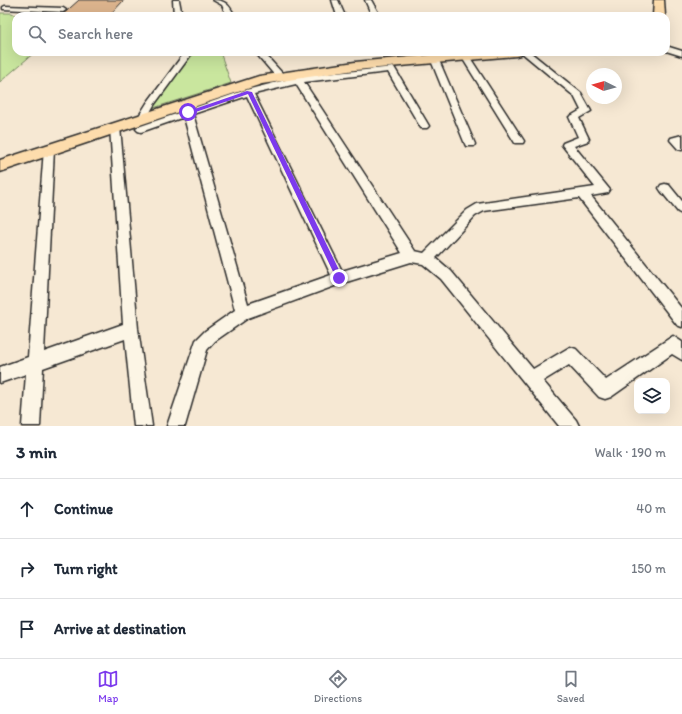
<!DOCTYPE html>
<meta charset="utf-8">
<style>
:root{--surface:#fff;--page:#f2f2f3;--text:#1f2937;--muted:#747a83;--line:#e0e1e3;--accent:#7c3aed}
body{margin:0;font-family:Itim,sans-serif;background:var(--page);color:var(--text)}
.controls{position:absolute;right:12px;bottom:12px;display:grid;overflow:hidden;border-radius:8px;box-shadow:0 4px 16px #0002}
.controls button{width:36px;height:36px;display:grid;place-items:center;padding:0;border:0;border-bottom:1px solid var(--line);background:var(--surface);color:var(--text);font:20px sans-serif}
.compass{position:absolute;left:586px;top:68px;width:36px;height:36px;border-radius:50%;background:var(--surface);box-shadow:0 4px 16px #0002;rotate:275deg}
.stop{position:absolute;width:12px;height:12px;margin:-9px;border:3px solid #7c3aed;border-radius:50%;background:#fff}
.stop.end{background:#7c3aed;border-color:#fff;box-shadow:0 1px 4px #0008}
.list{margin:0;padding:0;list-style:none}
h2{display:flex;justify-content:space-between;align-items:center;height:52px;margin:0;padding:0 16px;font-size:17px}
h2 small{font-size:13px;font-weight:400;color:var(--muted)}
.list li{display:grid;grid-template-columns:26px 1fr auto;gap:12px;align-items:center;box-sizing:border-box;height:60px;padding:0 16px;border-top:1px solid var(--line)}
.list b{display:block;font-size:15px;white-space:nowrap}
.list em{font-size:13px;font-style:normal;color:var(--muted)}
.icon{flex:none;width:22px;height:22px;fill:none;stroke:currentColor;stroke-width:2;stroke-linecap:round;stroke-linejoin:round}
.map{position:relative;flex:none;width:682px;height:426px;overflow:hidden}
.search{position:absolute;background:var(--surface);box-shadow:0 4px 16px #0002;left:12px;right:12px;top:12px;height:44px;display:flex;align-items:center;gap:10px;box-sizing:border-box;padding:0 14px;border-radius:12px;color:var(--muted);font-size:15px}
.sheet{height:232px;background:var(--surface)}
nav{display:flex;justify-content:space-around;align-items:center;box-sizing:border-box;height:56px;border-top:1px solid var(--line);background:var(--surface);font-size:11px;color:var(--muted)}
nav a{display:grid;justify-items:center;gap:2px}
nav .on{color:var(--accent)}
.map>svg:first-child{display:block}
</style>
<div class="map">
<svg width="682" height="426" viewBox="0 0 682 426">
<rect width="100%" height="100%" fill="#f6e8d3"/>
<filter id="ink" filterUnits="userSpaceOnUse"><feTurbulence type="fractalNoise" baseFrequency=".025" numOctaves="2"/><feDisplacementMap in="SourceGraphic" scale="8" xChannelSelector="R" yChannelSelector="G"/><feConvolveMatrix kernelMatrix="1 2 1 2 8 2 1 2 1" color-interpolation-filters="sRGB"/></filter>
<g filter="url(#ink)">
<g fill="#c9e69e" stroke="#7a8864">
<path d="M 0,13 L 12,13 L 17,16 L 16,52 L 35,52 L 0,82 Z"/>
<path d="M 186,52 L 220,52 L 231,83 L 141,112 L 150,105 Z"/>
</g>
<path fill="#dcb48d" stroke="#2b2b2b" d="M 79,0 L 124,0 L 109,16 L 61,16 Z"/>
<g fill="none" stroke-linecap="round" stroke-linejoin="round">
<defs>
<g id="street">
<path d="M 173,0 L 179,0 L 182,16 L 174,16 Z"/>
<path d="M 213,0 C 226,0 229,5 235,16 L 227,16 L 222,5 Z"/>
<path d="M 332,0 L 338,0 L 345,16 L 337,16 Z"/>
<path d="M 365,0 L 371,0 L 380,16 L 372,16 Z"/>
<path d="M 5,6 L 63,8 L 66,10 L 63,12 L 3,9 L 3,7 Z"/>
<path d="M 666,46 L 682,51 L 682,56 L 666,51 Z"/>
<path d="M 182,52 L 190,52 L 190,56 L 154,105 L 145,121 L 139,121 L 137,119 L 147,103 L 182,56 Z"/>
<path d="M 255,52 L 263,52 L 283,74 L 284,76 L 283,78 L 277,78 Z"/>
<path d="M 521,52 L 530,52 L 581,93 L 591,111 L 579,118 L 589,139 L 588,141 L 574,146 L 610,190 L 608,193 L 591,196 L 682,309 L 682,327 L 677,325 L 579,198 L 484,211 L 475,216 L 436,258 L 451,271 L 533,369 L 570,347 L 576,349 L 606,380 L 673,336 L 682,342 L 682,360 L 672,354 L 611,397 L 605,399 L 599,397 L 569,365 L 543,381 L 576,420 L 579,426 L 559,426 L 441,279 L 423,264 L 411,262 L 340,284 L 248,318 L 215,341 L 207,350 L 185,426 L 167,426 L 196,340 L 205,331 L 235,310 L 184,117 L 141,132 L 138,131 L 136,129 L 138,127 L 246,90 L 298,77 L 394,67 L 429,126 L 427,128 L 421,128 L 388,72 L 304,82 L 415,251 L 424,253 L 467,210 L 477,204 L 595,187 L 562,145 L 563,143 L 578,137 L 569,117 L 581,110 L 574,96 ZM 296,84 L 402,253 L 342,271 L 254,94 ZM 247,96 L 331,275 L 248,304 L 193,114 Z"/>
<path d="M 462,54 L 468,54 L 469,56 L 524,141 L 523,143 L 515,143 L 461,56 Z"/>
<path d="M 431,56 L 437,56 L 438,58 L 475,144 L 474,146 L 466,146 L 465,144 L 430,58 Z"/>
<path d="M 115,124 L 120,127 L 138,329 L 152,426 L 134,426 L 125,339 L 43,368 L 40,426 L 22,426 L 26,374 L 0,383 L 0,367 L 28,357 L 44,149 L 45,147 L 49,146 L 54,149 L 44,352 L 123,324 L 110,127 Z"/>
<path d="M 682,135 L 682,150 L 678,149 L 670,140 L 671,138 Z"/>
<path d="M 665,184 L 669,185 L 682,201 L 682,214 L 678,212 L 661,191 L 659,188 L 661,185 Z"/>
</g>
<g id="primary">
<path d="M 654,0 L 664,0 L 665,16 L 653,16 Z"/>
<path d="M 463,52 L 522,52 L 520,55 L 516,56 L 355,70 L 262,84 L 0,172 L 0,160 L 259,76 L 355,62 Z"/>
</g>
</defs>
<use href="#street" stroke="#2b2b2b" stroke-width="3"/>
<use href="#primary" stroke="#2b2b2b" stroke-width="3"/>
<use href="#street" fill="#fcf5e5" fill-rule="evenodd"/>
<use href="#primary" fill="#fddcac" fill-rule="evenodd"/>
</g>
</g>
<path fill="#7c3aed" d="M 247,91 L 252,92 L 342,276 L 342,280 L 337,280 L 248,94 L 190,114 L 186,112 Z"/>
</svg>
<div class="controls">
<button><svg class="icon" aria-label="layers" viewBox="0 0 24 24"><path d="M12 4l9 5-9 5-9-5zM3 14l9 5 9-5"/></svg></button>
</div>
<svg class="compass" viewBox="-18 -18 36 36"><path d="M0-13l5 13h-10z" fill="#e53935"/><path d="M0 13l5-13h-10z" fill="#747a83"/></svg>
<div class="stop" style="left:188px;top:112px"></div>
<div class="stop end" style="left:339px;top:278px"></div>
<div class="search"><svg class="icon" aria-label="search" viewBox="0 0 24 24"><circle cx="10" cy="10" r="6"/><path d="M15 15l6 6"/></svg>Search here</div>
</div>
<section class="sheet">
<h2>3 min<small>Walk · 190 m</small></h2>
<ul class="list">
<li><svg class="icon" aria-label="ahead" viewBox="0 0 24 24"><path d="M12 20V5M6 11l6-6 6 6"/></svg><div><b>Continue</b></div><em>40 m</em></li>
<li><svg class="icon" aria-label="right" viewBox="0 0 24 24"><path d="M7 20v-9h11M14 6l5 5-5 5"/></svg><div><b>Turn right</b></div><em>150 m</em></li>
<li><svg class="icon" aria-label="arrive" viewBox="0 0 24 24"><path d="M6 21V4h12l-3 4 3 4H6"/></svg><div><b>Arrive at destination</b></div></li>
</ul>
</section>
<nav>
<a class="on"><svg class="icon" aria-label="map" viewBox="0 0 24 24"><path d="M3 6l6-2 6 2 6-2v14l-6 2-6-2-6 2zM9 4v14M15 6v14"/></svg>Map</a>
<a><svg class="icon" aria-label="directions" viewBox="0 0 24 24"><path d="M12 3l9 9-9 9-9-9zM9 14v-3h6M13 9l2 2-2 2"/></svg>Directions</a>
<a><svg class="icon" aria-label="saved" viewBox="0 0 24 24"><path d="M7 4h10v16l-5-4-5 4z"/></svg>Saved</a>
</nav>
